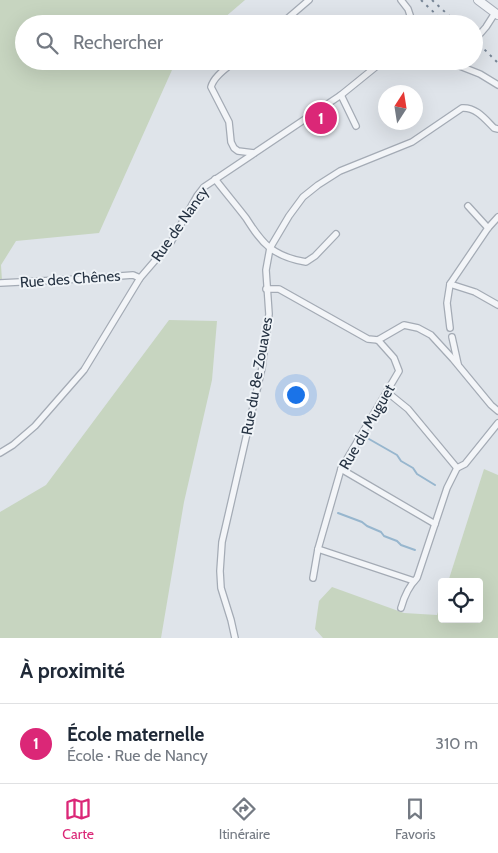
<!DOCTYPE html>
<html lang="fr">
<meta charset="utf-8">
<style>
:root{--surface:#fff;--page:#f2f2f3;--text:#1f2937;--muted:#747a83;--line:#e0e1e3;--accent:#db2777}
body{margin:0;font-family:Cabin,sans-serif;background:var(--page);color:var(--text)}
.controls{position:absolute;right:15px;bottom:15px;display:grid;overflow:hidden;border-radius:5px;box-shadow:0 5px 20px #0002}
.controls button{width:45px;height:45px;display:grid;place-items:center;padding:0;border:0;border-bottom:1px solid var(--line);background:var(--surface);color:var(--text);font:25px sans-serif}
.compass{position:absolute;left:378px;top:85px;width:45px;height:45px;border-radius:50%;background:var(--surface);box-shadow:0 5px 20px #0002;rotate:12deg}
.you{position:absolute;left:295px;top:394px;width:18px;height:18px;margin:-12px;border:4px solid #fff;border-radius:50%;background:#1a73e8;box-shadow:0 0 0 8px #1a73e833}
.badge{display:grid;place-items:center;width:32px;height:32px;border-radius:50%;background:var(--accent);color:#fff;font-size:16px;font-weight:700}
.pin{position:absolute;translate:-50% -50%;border:2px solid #fff;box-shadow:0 1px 5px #0006}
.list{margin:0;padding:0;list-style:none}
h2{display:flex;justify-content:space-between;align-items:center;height:65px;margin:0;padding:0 20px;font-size:21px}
h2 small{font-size:16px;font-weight:400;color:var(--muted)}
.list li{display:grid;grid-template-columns:32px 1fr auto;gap:15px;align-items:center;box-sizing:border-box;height:80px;padding:0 20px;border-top:1px solid var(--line)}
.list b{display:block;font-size:19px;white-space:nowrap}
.list p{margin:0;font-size:16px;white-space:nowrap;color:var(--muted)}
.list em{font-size:16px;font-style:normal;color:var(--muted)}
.icon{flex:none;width:28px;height:28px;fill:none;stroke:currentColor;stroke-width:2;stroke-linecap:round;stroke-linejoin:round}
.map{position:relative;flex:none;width:498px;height:638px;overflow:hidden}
.search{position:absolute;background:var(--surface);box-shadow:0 5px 20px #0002;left:15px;right:15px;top:15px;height:55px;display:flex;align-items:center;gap:12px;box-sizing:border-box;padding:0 18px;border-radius:28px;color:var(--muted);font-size:19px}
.sheet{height:145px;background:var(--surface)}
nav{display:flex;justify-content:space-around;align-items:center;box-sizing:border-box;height:70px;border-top:1px solid var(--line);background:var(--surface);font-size:14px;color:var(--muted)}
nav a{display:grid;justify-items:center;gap:2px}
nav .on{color:var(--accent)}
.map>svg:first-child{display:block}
</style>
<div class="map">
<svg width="498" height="638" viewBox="0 0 498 638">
<rect width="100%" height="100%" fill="#dfe4ea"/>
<g fill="#c7d5c0">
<path d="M 0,0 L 245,0 L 217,24 L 24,24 L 24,61 L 176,61 L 99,233 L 16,241 L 1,265 L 2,281 L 0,281 Z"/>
<path d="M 169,320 L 217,321 L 212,380 L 184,502 L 161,638 L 0,638 L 0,512 L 46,485 Z"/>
<path d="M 484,469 L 498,475 L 498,638 L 323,638 L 315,629 L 319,601 L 332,587 L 404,613 L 437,615 L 442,600 L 442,619 L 479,619 L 479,582 L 448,582 Z"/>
</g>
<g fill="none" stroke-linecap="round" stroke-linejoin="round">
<g stroke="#97b6ce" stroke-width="2">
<path d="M 369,439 L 397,455 L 401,461 L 413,468 L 417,474 L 435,485"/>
<path d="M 338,513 L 362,522 L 367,526 L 381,532 L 384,536 L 397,541 L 401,545 L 415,550"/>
</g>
<defs>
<g id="minor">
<path d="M 401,0 L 408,9 L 413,24"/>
<path d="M 281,24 L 309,0"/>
<path d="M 474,41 L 486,27 L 495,13"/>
<path d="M 235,61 C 227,68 214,76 211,87 L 229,122 L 231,142 L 234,148 L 238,151 L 254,153"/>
<path d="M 447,61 L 480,74 L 498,85"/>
<path d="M 341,95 L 356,126"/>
<path d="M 215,179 C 225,192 236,205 246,218 C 253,229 260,240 270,248 C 281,256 293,260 306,262 L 315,256 L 336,234"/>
<path d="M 468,206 L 488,228"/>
<path d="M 0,283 L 79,279 L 133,275 L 140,278"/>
<path d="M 450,284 L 475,292 L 498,305"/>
<path d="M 266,289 L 279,289 L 368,339 L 378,340"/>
<path d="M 450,328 L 447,303 L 450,284 L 488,228 L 498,217"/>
<path d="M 452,337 L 458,364"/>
<path d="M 378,340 L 404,325 L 418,328 L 431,335 L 453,359 L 491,405 L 498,411"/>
<path d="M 387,392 L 408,409 L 457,468"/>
<path d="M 0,453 L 13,445 L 35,426 L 84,370 L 140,278 L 171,242 L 197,196 L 204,187 L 341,95 L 383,61"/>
<path d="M 341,469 L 435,524"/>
<path d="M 318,549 L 414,581"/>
<path d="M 313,578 L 318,549 L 341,469 L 399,371 L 394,358 L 378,340"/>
<path d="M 401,608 C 404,597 410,585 417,578 L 447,488 L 457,468 L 465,464 L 498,423"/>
<path d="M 235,638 L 231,620 L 221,588 L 220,571 L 222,542 L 262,368 L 269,314 L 266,270 L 270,248 L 289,216 L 303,197 L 318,185 L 340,171 L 412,142 L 462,108 C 476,107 485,119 494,128 L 498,129"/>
</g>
<path id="tertiary" d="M 478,0 L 498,15"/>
</defs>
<use href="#minor" stroke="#a4abb5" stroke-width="8"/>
<use href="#tertiary" stroke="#a4abb5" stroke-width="10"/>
<use href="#minor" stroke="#f3f5f8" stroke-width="5.5"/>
<use href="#tertiary" stroke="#f3f5f8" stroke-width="8"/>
<g stroke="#778595" stroke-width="2" stroke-dasharray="2.5 5" stroke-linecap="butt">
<path d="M 421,0 L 446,24"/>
<path d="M 432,0 L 458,24"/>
<path d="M 474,39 L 498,63"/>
</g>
</g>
<g text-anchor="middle" stroke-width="4" stroke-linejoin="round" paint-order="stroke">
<g font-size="15" fill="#263343" stroke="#eff3f7">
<text transform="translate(180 224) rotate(-55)" y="5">Rue de Nancy</text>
<text transform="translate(70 279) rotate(-4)" y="5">Rue des Chênes</text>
<text transform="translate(257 376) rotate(-80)" y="5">Rue du 8e Zouaves</text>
<text transform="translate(367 427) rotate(-60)" y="5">Rue du Muguet</text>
</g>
</g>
</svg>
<div class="controls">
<button><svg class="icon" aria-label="locate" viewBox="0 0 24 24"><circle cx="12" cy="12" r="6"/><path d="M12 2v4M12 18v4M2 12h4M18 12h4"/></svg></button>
</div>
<svg class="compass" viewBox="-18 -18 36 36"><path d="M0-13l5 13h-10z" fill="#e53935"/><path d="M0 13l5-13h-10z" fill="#747a83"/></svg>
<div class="you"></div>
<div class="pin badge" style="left:321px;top:118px">1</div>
<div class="search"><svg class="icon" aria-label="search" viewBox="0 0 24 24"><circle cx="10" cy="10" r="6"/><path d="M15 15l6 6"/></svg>Rechercher</div>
</div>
<section class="sheet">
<h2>À proximité<small></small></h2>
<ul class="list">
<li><span class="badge">1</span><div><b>École maternelle</b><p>École · Rue de Nancy</p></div><em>310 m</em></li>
</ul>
</section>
<nav>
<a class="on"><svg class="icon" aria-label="map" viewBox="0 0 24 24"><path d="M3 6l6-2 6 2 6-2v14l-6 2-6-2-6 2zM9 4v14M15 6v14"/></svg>Carte</a>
<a><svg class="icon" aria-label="directions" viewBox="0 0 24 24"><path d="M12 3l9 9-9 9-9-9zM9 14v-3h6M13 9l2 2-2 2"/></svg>Itinéraire</a>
<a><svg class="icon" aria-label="saved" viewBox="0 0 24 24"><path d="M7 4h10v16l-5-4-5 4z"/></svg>Favoris</a>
</nav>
